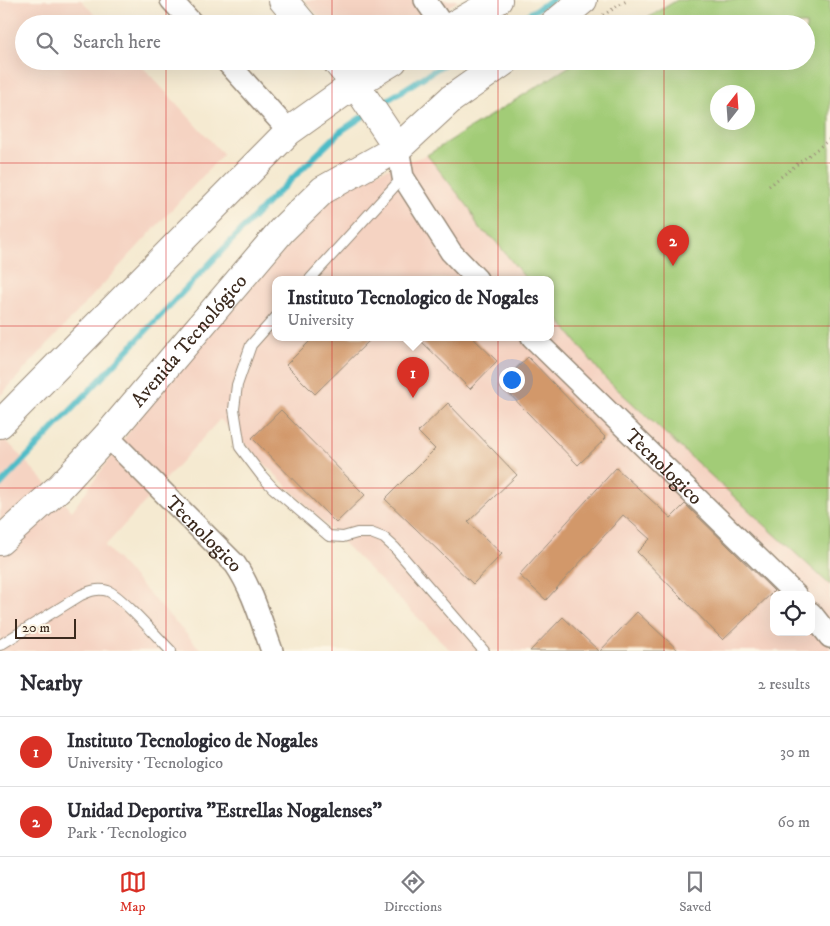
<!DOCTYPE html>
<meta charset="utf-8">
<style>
:root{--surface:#fff;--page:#f7f7f7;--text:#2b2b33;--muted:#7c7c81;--line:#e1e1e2;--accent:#d93025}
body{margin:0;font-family:"IM FELL DW Pica",serif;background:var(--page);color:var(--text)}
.controls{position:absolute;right:15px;bottom:15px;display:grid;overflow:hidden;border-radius:10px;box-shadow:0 5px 20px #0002}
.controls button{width:45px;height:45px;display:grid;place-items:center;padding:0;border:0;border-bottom:1px solid var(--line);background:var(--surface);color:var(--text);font:25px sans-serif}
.compass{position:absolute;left:710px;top:85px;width:45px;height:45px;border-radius:50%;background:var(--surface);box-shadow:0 5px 20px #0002;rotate:17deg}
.scale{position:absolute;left:15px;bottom:12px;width:61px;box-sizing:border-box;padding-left:5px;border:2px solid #3b2a1e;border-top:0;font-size:14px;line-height:18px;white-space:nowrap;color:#3b2a1e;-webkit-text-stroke:4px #fcf5e5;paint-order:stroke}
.you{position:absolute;left:511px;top:379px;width:18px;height:18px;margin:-12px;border:4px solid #fff;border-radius:50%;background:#1a73e8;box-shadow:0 0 0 8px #1a73e833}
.badge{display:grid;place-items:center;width:32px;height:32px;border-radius:50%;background:var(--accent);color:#fff;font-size:16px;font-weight:700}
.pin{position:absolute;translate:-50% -41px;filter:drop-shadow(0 1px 2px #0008)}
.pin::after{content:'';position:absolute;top:26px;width:18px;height:15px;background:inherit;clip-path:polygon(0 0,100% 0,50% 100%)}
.popup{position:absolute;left:272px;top:276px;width:282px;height:65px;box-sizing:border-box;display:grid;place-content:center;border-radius:10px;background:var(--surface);filter:drop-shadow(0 1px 4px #0005);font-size:16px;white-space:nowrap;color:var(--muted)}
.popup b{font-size:19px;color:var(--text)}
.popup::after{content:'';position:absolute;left:50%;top:100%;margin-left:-10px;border:10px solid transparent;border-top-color:var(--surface)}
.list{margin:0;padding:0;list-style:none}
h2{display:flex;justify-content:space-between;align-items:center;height:65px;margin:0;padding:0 20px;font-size:21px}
h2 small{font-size:16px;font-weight:400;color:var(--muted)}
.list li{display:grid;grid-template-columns:32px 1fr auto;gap:15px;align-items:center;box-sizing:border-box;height:70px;padding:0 20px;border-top:1px solid var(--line)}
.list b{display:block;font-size:19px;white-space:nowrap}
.list p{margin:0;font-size:16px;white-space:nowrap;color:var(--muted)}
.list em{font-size:16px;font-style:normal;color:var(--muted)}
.icon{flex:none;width:28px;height:28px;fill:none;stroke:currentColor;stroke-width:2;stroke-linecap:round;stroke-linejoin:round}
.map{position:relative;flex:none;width:830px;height:651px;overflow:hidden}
.search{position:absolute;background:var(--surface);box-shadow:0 5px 20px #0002;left:15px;right:15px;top:15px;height:55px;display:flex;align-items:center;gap:12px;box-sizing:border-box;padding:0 18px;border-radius:28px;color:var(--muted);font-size:19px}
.sheet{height:205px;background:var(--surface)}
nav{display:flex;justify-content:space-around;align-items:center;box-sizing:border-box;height:70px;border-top:1px solid var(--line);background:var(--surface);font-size:14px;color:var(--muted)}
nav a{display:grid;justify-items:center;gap:2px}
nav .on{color:var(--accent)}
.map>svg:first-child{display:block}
</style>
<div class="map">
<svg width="830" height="651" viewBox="0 0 830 651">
<rect width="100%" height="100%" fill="#fcf5e5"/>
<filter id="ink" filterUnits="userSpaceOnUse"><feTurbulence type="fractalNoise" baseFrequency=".02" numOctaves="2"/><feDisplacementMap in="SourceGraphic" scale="10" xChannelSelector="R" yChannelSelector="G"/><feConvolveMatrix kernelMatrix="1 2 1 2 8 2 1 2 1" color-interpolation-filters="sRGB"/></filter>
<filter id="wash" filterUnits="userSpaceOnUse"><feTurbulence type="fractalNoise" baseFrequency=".0096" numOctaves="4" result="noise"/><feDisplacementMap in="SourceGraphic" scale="20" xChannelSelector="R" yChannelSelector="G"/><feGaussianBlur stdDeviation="1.12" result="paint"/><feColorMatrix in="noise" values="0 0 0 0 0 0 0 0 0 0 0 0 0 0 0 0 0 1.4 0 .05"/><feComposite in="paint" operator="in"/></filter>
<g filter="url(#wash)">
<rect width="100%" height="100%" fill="#f5ead1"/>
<g fill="#f5d3c2" fill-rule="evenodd">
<path d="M 0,0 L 81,0 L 103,24 L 24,24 L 24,61 L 137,61 L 223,154 L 0,396 Z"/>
<path d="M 304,0 L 459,0 L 422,24 L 326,24 Z"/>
<path d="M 427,155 L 526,279 L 276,279 L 276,337 L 550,337 L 551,310 L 605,378 L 830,585 L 830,651 L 451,651 L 220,419 L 105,546 L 202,651 L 0,651 L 0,434 L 72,511 L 173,371 L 347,182 ZM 774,595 L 811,595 L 811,632 L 774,632 Z"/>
</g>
<path fill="#a2cc77" stroke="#6e7b4a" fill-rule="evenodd" d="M 677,0 L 830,0 L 830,585 L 605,378 L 551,310 L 550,279 L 526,279 L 493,238 L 479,229 L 470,209 L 427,155 L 578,61 L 806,61 L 806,24 L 638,24 ZM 718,92 L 748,92 L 748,122 L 718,122 Z"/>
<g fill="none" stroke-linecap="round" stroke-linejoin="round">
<g stroke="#4ebcc7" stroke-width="6">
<path d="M 512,24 L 552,0"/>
<path d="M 378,106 L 449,61"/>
<path d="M 0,485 L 269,201 L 341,131 L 368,113"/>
</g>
</g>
<g id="blocks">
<g fill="#d2986b">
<path d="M 314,337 L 373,337 L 315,394 L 286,365 Z"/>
<path d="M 417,337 L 472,337 L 497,361 L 470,389 Z"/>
<path d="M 528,357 L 606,438 L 578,465 L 500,384 Z"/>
<path d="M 448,403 L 517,475 L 468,522 L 502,554 L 473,584 L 385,499 L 435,449 L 418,432 Z"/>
<path d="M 281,410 L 365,495 L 336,523 L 252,438 Z"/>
<path d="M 616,468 L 671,518 L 685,504 L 774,591 L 723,640 L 637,552 L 650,539 L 623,515 L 546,600 L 519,575 Z"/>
<path d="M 637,612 L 679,651 L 600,651 Z"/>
<path d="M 563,617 L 599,651 L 530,651 Z"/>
</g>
</g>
</g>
<g filter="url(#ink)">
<use href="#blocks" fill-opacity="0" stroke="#988a78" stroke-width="1"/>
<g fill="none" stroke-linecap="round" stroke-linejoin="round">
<defs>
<g id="lane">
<path d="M 310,279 L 403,177"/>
<path d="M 276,317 L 251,345 L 237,385 L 234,409 L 240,447 L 262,476 L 273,488 L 329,536 L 343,537 L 357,533 L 371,533 L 384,538 L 395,548 L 484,651"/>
<path d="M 0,645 L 81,595 C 90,591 98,588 108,591 C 121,596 159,639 171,651"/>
</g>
<g id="street">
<path d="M 171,0 L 193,24"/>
<path d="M 425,0 L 442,24"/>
<path d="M 226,61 L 289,131"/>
<path d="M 398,148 L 403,177 L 451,252 L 477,279"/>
<path id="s1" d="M 532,337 L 796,595"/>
<path id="s2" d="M 107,436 L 235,564 C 253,590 261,621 272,651"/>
<path d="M 811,613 L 830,637"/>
</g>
<g id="secondary">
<path d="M 283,0 L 303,24"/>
<path d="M 456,24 L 498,0"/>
<path d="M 554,24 L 583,0"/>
<path d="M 336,61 L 355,84 L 398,148"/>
<path d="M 0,424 L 289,131 L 355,84 L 393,61"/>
<path id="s3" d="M 0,541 L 60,487 L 107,436 L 282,230 L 323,190 L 398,148 L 451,99 L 505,61"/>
</g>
</defs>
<use href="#lane" stroke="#988a78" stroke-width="12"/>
<use href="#street" stroke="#988a78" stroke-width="24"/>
<use href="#secondary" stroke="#988a78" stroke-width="30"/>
<g stroke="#988a78" stroke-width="3" stroke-dasharray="1 4" stroke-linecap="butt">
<path d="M 603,15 L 628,0"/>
<path d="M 769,186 L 830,139"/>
</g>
<use href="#lane" stroke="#fff" stroke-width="10"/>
<use href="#street" stroke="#fff" stroke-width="21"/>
<use href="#secondary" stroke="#fff" stroke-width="28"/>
</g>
</g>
<path fill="none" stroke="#d62828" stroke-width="1" stroke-opacity="0.55" d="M 166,0 L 166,24M 332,0 L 332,24M 498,0 L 498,24M 664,0 L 664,24M 166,61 L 166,651M 332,61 L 332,651M 498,61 L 498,651M 664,61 L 664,651M 0,163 L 830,163M 0,326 L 830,326M 0,488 L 830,488"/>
<g text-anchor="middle" stroke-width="4.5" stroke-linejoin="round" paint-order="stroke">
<g font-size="20" fill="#3b2a1e" stroke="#fcf5e5">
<text dy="7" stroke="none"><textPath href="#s3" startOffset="276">Avenida Tecnológico</textPath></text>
<text dy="7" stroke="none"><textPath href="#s1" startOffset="185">Tecnologico</textPath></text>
<text dy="7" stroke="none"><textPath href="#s2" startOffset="138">Tecnologico</textPath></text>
</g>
</g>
</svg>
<div class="controls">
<button><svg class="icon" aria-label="locate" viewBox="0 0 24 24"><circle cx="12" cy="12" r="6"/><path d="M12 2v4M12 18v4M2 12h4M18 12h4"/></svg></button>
</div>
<svg class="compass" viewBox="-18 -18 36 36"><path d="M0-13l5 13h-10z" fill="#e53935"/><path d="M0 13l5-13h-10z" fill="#7c7c81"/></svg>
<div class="scale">20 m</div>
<div class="you"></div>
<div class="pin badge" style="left:413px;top:398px">1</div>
<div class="popup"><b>Instituto Tecnologico de Nogales</b>University</div>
<div class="pin badge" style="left:673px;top:266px">2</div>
<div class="search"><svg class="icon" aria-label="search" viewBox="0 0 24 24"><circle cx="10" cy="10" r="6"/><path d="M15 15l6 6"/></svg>Search here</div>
</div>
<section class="sheet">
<h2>Nearby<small>2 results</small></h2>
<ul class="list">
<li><span class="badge">1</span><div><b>Instituto Tecnologico de Nogales</b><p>University · Tecnologico</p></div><em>30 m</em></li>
<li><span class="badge">2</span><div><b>Unidad Deportiva &quot;Estrellas Nogalenses&quot;</b><p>Park · Tecnologico</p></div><em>60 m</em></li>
</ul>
</section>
<nav>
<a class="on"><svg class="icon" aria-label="map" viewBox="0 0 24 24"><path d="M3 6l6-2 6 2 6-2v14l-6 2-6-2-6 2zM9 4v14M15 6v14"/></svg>Map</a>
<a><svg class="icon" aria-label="directions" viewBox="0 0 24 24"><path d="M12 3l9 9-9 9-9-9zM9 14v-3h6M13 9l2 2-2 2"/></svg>Directions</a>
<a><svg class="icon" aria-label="saved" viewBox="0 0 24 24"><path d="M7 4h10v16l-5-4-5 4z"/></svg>Saved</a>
</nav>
